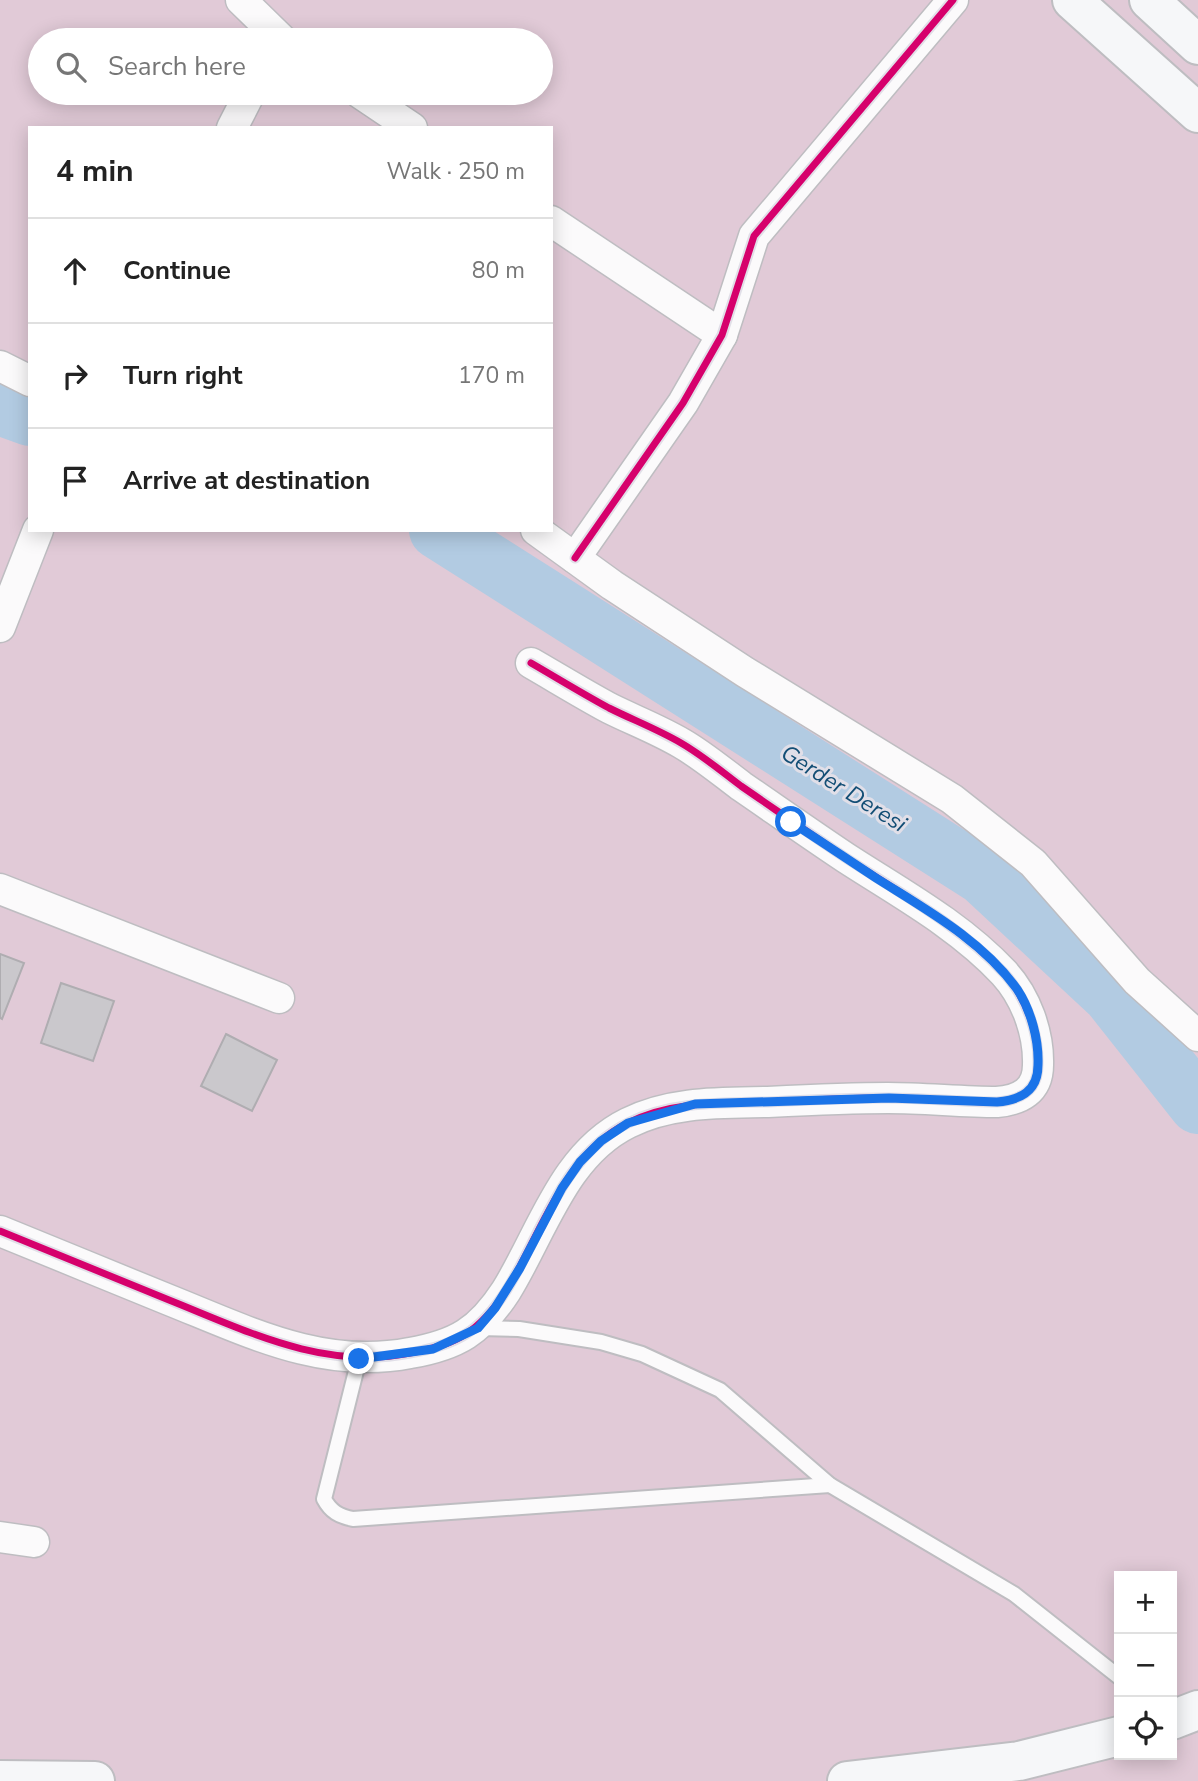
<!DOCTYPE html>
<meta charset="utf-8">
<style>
:root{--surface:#fff;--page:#f2f2f2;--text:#222;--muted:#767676;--line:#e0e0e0}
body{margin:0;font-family:"Nunito Sans",sans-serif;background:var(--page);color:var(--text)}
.controls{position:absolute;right:21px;bottom:21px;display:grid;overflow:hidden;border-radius:0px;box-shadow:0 4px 18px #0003}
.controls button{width:63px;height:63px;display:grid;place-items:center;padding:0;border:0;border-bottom:2px solid var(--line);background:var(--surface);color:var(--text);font:35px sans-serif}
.stop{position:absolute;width:21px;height:21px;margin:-16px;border:5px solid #1a73e8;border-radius:50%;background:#fff}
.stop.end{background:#1a73e8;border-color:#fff;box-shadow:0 2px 7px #0008}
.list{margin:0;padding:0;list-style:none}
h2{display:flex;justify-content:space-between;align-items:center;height:91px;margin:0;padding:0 28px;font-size:30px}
h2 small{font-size:23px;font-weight:400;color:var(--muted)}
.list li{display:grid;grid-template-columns:46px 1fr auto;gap:21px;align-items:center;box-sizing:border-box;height:105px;padding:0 28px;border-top:2px solid var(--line)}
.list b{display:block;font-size:26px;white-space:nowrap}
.list em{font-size:23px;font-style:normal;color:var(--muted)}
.icon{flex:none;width:38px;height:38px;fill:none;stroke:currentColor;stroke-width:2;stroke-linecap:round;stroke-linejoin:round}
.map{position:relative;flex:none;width:1198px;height:1781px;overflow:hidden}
.search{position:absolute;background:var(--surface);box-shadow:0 4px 18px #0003;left:28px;top:28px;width:525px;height:77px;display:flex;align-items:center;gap:18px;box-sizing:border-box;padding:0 24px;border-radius:38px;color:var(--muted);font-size:26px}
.panel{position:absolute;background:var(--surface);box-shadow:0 4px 18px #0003;left:28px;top:126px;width:525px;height:406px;border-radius:0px}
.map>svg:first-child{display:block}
</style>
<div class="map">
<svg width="1198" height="1781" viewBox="0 0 1198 1781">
<rect width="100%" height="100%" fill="#e2e1e6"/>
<path fill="#e1cad7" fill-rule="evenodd" d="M 0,0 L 1198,0 L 1198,1781 L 0,1781 ZM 40,40 L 541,40 L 541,93 L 40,93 ZM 30,128 L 551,128 L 551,530 L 30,530 ZM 1119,1576 L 1172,1576 L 1172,1755 L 1119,1755 Z"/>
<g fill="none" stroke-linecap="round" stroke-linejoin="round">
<g stroke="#b2cbe2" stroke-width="58">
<path d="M 0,406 L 30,417"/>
<path d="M 438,530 L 983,876 L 1111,995 L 1198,1105"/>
</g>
</g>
<g fill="#cac8cc" stroke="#afadb1" stroke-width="2">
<path d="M 0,954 L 24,963 L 2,1019 L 0,1018 Z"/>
<path d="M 61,983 L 114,1001 L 93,1061 L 41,1043 Z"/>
<path d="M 226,1034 L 277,1060 L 252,1111 L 201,1086 Z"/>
</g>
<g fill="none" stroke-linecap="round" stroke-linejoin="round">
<defs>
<g id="lane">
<path d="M 479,1328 L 519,1329 L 601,1342 L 642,1354 L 720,1390 L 830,1485 L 1014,1594 L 1119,1677"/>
<path d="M 359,1359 L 324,1499 C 331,1512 339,1516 353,1519 L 830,1485"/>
</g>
<g id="street">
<path d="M 241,0 L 282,40"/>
<path d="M 360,93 L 412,128"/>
<path d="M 232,128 L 250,93"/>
<path d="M 551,221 L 722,335"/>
<path d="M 0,366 L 30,381"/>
<path d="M 536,530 L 612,585 L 745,672 L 952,799 L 1033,863 L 1137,981 L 1198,1036"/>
<path d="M 575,558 L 683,403 L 722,335 L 754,236 L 953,0"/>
<path d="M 0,627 L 38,530"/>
<path d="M 0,889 L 279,998"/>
<path d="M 0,1231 C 56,1254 113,1277 169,1300 C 249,1332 323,1370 410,1353 C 457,1345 480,1331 506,1291 C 542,1233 563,1155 628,1123 C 671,1101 722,1103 768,1102 C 808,1100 848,1098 888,1098 C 925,1098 961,1102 997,1102 C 1020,1100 1038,1091 1038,1065 C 1039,1033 1026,997 1004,973 C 959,925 900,893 846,858 C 810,834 776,810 741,786 C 721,771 702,755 681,743 C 657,729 633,720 609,708 C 583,694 557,678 531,663"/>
<path d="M 0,1537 L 34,1542"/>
</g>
<g id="secondary">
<path d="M 1072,0 L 1198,113"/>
<path d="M 1149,0 L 1198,45"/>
<path d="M 1172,1720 L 1198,1710"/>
<path d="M 0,1780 L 95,1781"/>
<path d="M 847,1781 L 1019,1761 L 1119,1736"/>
</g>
</defs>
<use href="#lane" stroke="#bebdc1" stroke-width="18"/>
<use href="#street" stroke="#bebdc1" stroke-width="33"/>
<use href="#secondary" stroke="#bebdc1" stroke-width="42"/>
<use href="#lane" stroke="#fbfafb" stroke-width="14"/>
<use href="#street" stroke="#fbfafb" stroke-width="30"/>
<use href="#secondary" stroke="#f6f7f9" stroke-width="38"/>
<defs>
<g id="cycleway">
<path d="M 575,558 L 683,403 L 722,335 L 754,236 L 953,0"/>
<path d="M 0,1231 C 56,1254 113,1277 169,1300 C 249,1332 323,1370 410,1353 C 457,1345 480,1331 506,1291 C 542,1233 563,1155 628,1123 C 671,1101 722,1103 768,1102 C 808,1100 848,1098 888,1098 C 925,1098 961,1102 997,1102 C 1020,1100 1038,1091 1038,1065 C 1039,1033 1026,997 1004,973 C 959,925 900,893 846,858 C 810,834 776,810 741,786 C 721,771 702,755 681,743 C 657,729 633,720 609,708 C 583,694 557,678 531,663"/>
</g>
</defs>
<use href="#cycleway" stroke="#e1dfe8" stroke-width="11"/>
<use href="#cycleway" stroke="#d6006c" stroke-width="7"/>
</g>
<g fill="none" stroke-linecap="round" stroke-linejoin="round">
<path stroke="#1a73e8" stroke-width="9" d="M 359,1359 L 433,1349 L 478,1328 L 495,1308 L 520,1268 L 562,1188 L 580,1162 L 601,1141 L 628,1123 L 695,1104 L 889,1098 L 997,1102 C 1021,1100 1038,1091 1038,1065 C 1039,1040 1031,1010 1017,989 C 982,940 925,909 876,878 C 847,859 819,840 791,822"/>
</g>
<g text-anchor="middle" stroke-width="6" stroke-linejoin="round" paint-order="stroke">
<g font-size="23" font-style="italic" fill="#134e75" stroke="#e1dfe8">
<text transform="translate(844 788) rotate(32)" y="8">Gerder Deresi</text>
</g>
</g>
</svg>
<div class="controls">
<button>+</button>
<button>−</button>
<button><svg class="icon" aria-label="locate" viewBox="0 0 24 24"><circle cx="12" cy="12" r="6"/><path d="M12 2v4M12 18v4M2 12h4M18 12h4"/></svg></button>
</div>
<div class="stop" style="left:791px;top:822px"></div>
<div class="stop end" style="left:359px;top:1359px"></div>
<div class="search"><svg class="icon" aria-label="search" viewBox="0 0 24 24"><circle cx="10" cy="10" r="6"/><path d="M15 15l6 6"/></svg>Search here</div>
<section class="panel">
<h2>4 min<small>Walk · 250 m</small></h2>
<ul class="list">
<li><svg class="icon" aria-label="ahead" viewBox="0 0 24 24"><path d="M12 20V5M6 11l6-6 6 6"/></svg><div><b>Continue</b></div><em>80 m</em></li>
<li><svg class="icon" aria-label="right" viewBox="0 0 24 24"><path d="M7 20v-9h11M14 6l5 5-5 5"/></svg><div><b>Turn right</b></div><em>170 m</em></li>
<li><svg class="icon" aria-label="arrive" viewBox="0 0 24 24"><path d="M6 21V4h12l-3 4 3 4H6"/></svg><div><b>Arrive at destination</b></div></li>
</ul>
</section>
</div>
